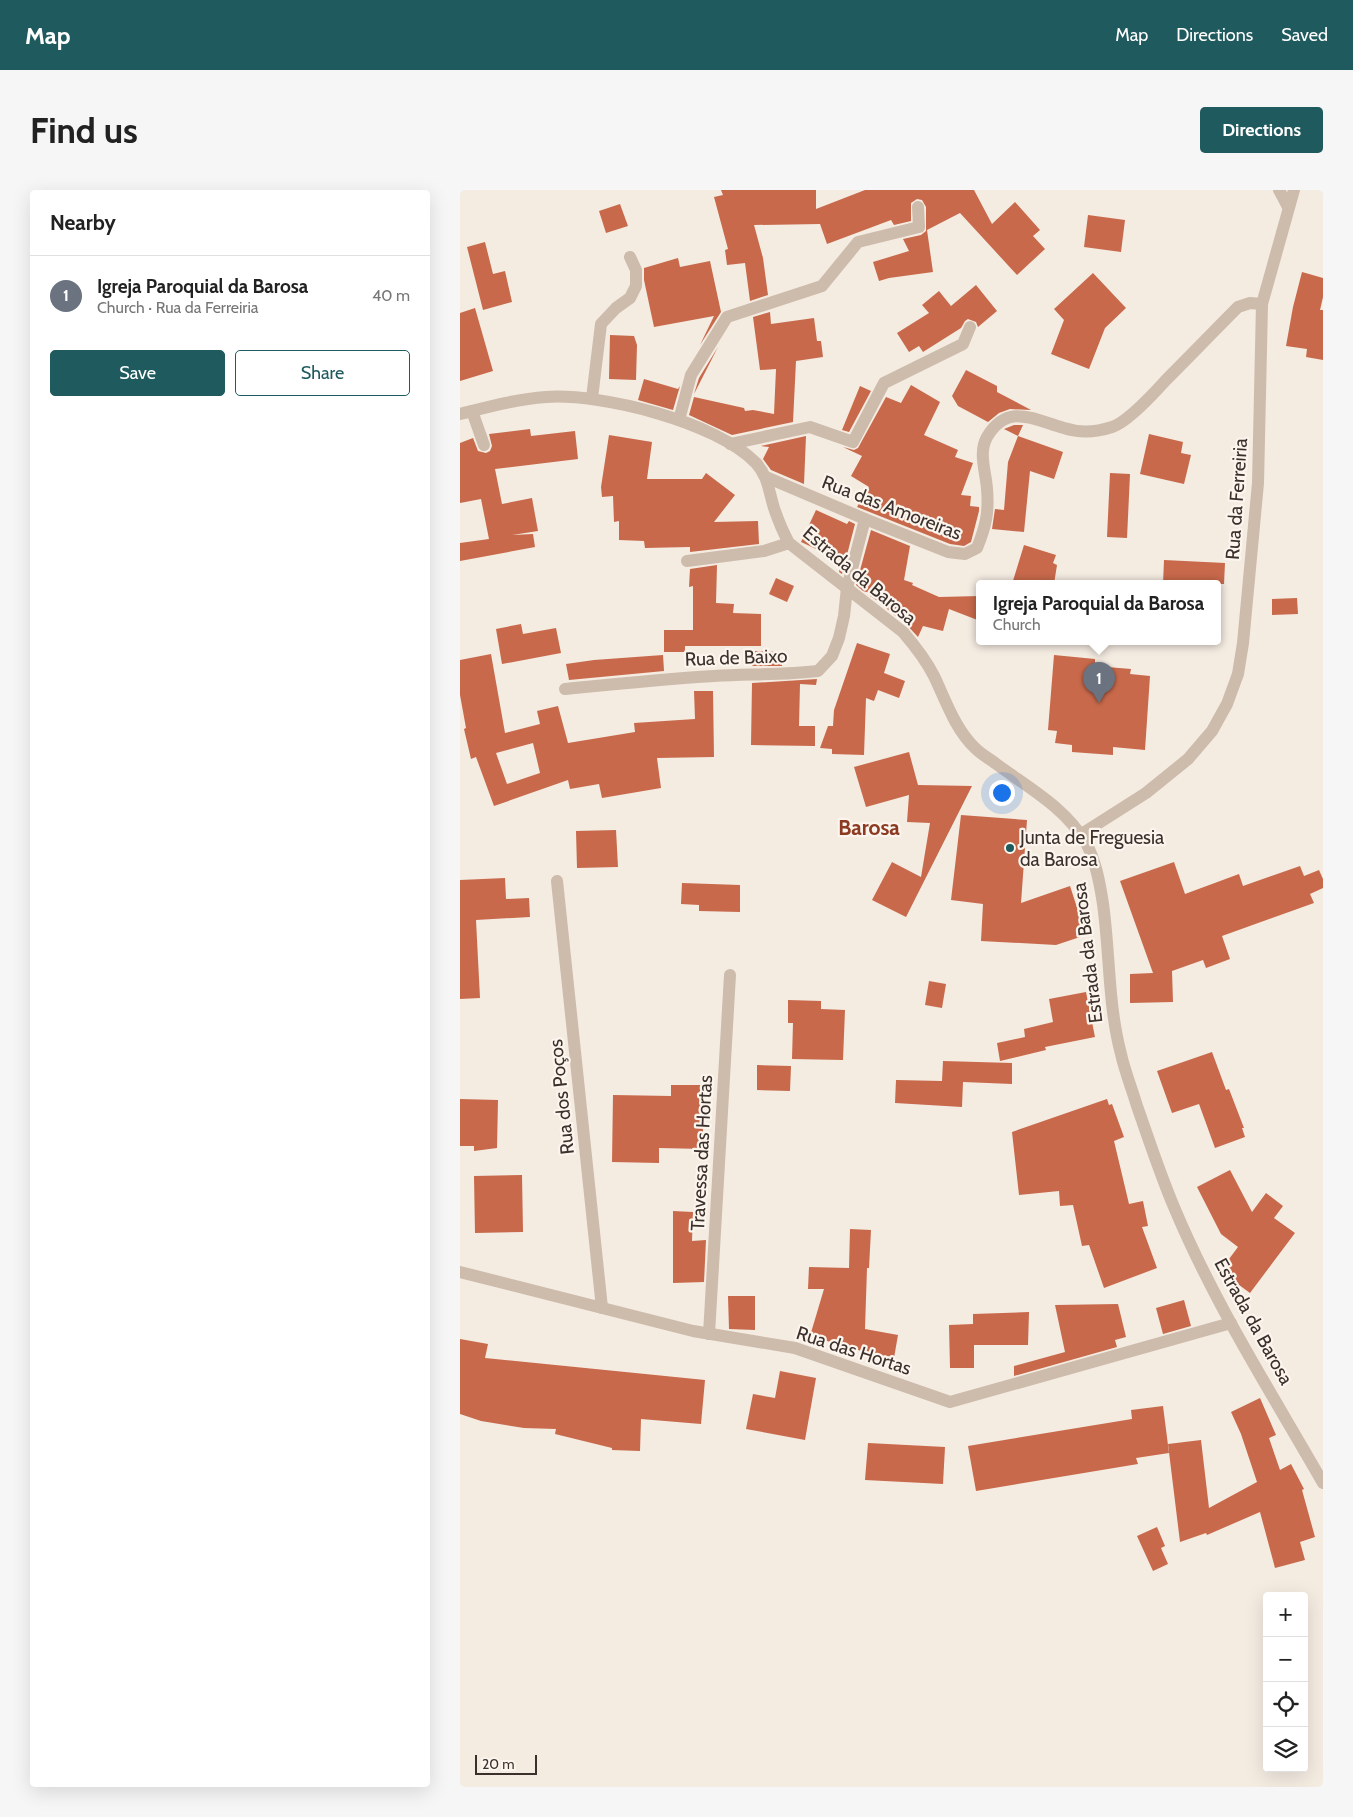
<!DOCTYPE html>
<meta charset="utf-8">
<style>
:root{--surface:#fff;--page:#f6f6f6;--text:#222;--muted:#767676;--line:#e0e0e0;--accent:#1f5a5e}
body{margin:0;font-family:Cabin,sans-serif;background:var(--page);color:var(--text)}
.controls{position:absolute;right:15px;bottom:15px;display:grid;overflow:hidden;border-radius:5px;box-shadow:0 5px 20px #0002}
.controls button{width:45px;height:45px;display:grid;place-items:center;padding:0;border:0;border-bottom:1px solid var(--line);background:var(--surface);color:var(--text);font:25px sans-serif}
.scale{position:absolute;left:15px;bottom:12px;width:62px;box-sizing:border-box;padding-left:5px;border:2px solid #3b302b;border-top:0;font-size:14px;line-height:18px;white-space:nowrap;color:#3b302b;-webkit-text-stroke:4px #fbf5ee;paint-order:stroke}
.you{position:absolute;left:541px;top:602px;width:18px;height:18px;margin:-12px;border:4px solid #fff;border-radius:50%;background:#1a73e8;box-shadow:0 0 0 8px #1a73e833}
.badge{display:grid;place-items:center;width:32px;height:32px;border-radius:50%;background:var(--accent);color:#fff;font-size:16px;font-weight:700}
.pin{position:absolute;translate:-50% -41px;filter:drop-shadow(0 1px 2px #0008)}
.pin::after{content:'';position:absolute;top:26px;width:18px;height:15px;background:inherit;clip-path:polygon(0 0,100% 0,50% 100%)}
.popup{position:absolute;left:516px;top:390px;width:245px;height:65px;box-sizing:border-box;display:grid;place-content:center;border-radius:5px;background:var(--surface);filter:drop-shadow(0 1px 4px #0005);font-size:16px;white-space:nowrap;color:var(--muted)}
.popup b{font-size:19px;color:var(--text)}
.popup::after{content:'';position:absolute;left:50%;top:100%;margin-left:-10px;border:10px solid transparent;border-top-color:var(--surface)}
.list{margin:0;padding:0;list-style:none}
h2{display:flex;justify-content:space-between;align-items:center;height:65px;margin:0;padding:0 20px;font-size:21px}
h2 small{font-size:16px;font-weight:400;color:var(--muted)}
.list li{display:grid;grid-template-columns:32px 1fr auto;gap:15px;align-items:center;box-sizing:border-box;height:80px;padding:0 20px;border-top:1px solid var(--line)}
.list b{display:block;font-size:19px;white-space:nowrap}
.list p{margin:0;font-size:16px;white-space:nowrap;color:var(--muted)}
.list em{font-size:16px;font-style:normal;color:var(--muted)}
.actions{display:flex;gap:10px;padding:15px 20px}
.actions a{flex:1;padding:11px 0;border:1px solid var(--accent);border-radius:5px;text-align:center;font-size:18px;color:var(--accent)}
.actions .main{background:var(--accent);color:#fff}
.icon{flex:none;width:28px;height:28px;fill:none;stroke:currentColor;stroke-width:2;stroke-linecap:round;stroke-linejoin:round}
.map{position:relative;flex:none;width:863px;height:1597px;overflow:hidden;border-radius:5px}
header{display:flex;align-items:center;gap:30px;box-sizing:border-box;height:70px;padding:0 25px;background:var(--accent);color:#fff}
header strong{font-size:24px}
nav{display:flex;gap:28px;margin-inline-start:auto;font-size:18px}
.intro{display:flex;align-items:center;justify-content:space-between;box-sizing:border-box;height:120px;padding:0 30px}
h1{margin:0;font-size:35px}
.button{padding:12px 22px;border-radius:5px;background:var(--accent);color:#fff;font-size:18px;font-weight:700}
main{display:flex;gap:30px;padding:0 30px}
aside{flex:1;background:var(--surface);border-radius:5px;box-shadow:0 5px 20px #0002}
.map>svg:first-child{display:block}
</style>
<header>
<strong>Map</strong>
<nav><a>Map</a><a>Directions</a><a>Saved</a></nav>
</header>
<div class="intro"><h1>Find us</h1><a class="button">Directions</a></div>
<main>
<aside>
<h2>Nearby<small></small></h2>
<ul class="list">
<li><span class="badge" style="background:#6b7280">1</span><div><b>Igreja Paroquial da Barosa</b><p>Church · Rua da Ferreiria</p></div><em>40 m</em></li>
</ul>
<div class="actions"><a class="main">Save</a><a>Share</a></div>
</aside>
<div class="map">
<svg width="863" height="1597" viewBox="0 0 863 1597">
<rect width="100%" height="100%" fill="#f4ebe1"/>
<g fill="#c8694b" fill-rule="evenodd">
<path d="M 261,0 L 356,0 L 356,19 L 405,0 L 514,0 L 532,34 L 555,12 L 580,40 L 573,46 L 585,59 L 557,85 L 500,23 L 467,40 L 473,82 L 429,88 L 419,91 L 413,72 L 449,61 L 443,49 L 461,45 L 466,41 L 466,17 L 462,10 L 457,9 L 451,13 L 451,31 L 434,35 L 431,30 L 367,54 L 360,34 L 294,35 L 303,68 L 308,105 L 290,111 L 285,73 L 267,75 L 265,60 L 268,59 L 254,7 L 263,5 Z"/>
<path d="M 160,14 L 168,36 L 146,43 L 139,21 Z"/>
<path d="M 628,25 L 665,30 L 661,62 L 624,57 Z"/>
<path d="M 25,52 L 33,84 L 45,81 L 52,112 L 23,120 L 7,57 Z"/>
<path d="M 218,68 L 220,77 L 250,71 L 261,122 L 240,155 L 254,126 L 194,137 L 184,90 L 184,78 Z"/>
<path d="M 842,82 L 863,88 L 863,107 L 860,120 L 863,120 L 863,170 L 846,167 L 847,159 L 826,156 L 833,117 Z"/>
<path d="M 633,83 L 666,118 L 645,138 L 629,179 L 591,164 L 604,130 L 594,119 Z"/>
<path d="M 516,95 L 537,121 L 518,137 L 516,132 L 508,129 L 505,131 L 501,138 L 463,162 L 459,156 L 449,162 L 437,143 L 469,123 L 462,115 L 479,101 L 491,116 Z"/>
<path d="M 15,118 L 33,181 L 0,191 L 0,123 Z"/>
<path d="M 310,122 L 311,134 L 354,128 L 357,151 L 361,151 L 363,167 L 336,171 L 333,232 L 272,245 L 229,225 L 234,207 L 284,218 L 285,221 L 293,220 L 314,224 L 316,179 L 300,180 L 293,127 Z"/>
<path d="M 150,145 L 174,146 L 177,155 L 176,190 L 149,189 Z"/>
<path d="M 258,157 L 234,204 L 239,188 Z"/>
<path d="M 506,180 L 537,196 L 537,202 L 571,220 L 550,219 L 539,223 L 528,232 L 498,216 L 492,206 Z"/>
<path d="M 184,189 L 218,199 L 220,196 L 213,220 L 178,210 Z"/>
<path d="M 451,195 L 480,212 L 464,245 L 498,260 L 495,267 L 513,273 L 501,305 L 511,306 L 510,316 L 519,317 L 519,321 L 511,352 L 504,356 L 490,354 L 397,317 L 409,297 L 391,286 L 402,266 L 383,257 L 394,260 L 398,258 L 426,207 L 441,213 Z"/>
<path d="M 400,196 L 411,201 L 389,242 L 382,240 Z"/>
<path d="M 554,235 L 563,235 L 558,246 L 603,262 L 594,289 L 570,281 L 564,342 L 532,339 L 535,319 L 544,320 L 548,272 L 558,246 L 544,239 Z"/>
<path d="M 70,239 L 71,246 L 115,241 L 118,269 L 35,279 L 42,314 L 72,308 L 78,341 L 52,345 L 73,344 L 75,357 L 0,371 L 0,353 L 29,349 L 21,309 L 0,313 L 0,253 L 13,248 L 18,261 L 26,263 L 30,261 L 32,256 L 29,244 Z"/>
<path d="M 689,244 L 723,252 L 721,263 L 731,265 L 724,294 L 680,284 Z"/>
<path d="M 149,245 L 192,252 L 187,289 L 242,289 L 246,283 L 275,305 L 254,332 L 298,331 L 299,354 L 230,362 L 230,357 L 185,358 L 184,351 L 159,350 L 159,331 L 154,332 L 153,306 L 142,307 L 141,297 Z"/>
<path d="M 346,246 L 344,294 L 311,280 L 303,269 L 309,257 L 301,256 Z"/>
<path d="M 650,283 L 670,284 L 667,348 L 647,347 Z"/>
<path d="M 356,320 L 387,334 L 389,331 L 395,334 L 382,384 L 379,382 L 382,371 L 341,352 Z"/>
<path d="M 411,340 L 450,356 L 444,390 L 453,393 L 452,395 L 479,407 L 520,406 L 520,431 L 489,419 L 483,441 L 463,436 L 458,447 L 445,433 L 447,430 L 437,427 L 421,414 L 421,413 L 410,406 L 410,403 L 403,401 L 396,395 Z"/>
<path d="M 564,355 L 596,365 L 593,373 L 597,375 L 594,394 L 552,394 Z"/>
<path d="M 704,370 L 765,373 L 764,394 L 703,394 Z"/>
<path d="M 257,375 L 256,413 L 274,414 L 273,423 L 301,424 L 301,456 L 225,456 L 225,462 L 204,462 L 204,440 L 233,440 L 233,396 L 229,397 L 230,379 Z"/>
<path d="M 316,388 L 334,396 L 327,412 L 309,404 Z"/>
<path d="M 837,408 L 838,424 L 812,425 L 812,409 Z"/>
<path d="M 61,434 L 63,444 L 96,438 L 101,463 L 42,474 L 36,439 Z"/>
<path d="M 397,453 L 430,464 L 424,483 L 445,491 L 439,508 L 418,500 L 414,511 L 406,508 L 404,565 L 372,564 L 372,559 L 360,558 L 368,536 L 373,536 L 374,520 Z"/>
<path d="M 293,461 L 322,462 L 322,476 L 292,476 Z"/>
<path d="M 31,464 L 45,543 L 80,534 L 77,521 L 98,516 L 108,553 L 175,542 L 174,533 L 235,529 L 234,501 L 253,501 L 254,567 L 197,568 L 201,598 L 142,608 L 139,594 L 110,599 L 108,590 L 34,616 L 16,567 L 11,569 L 4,539 L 6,538 L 0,505 L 0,470 ZM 73,553 L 80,583 L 47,594 L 36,563 Z"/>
<path d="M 203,465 L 204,481 L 109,490 L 106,474 L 134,470 Z"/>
<path d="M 594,465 L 635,469 L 635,476 L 671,479 L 670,484 L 690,486 L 685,560 L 653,557 L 653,565 L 612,562 L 612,555 L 595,553 L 597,541 L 588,540 Z"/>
<path d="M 357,489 L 356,495 L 340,494 L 339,536 L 355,536 L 355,556 L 291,555 L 292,493 Z"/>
<path d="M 449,562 L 458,595 L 512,596 L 446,727 L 412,710 L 432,672 L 461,687 L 470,633 L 447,632 L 449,605 L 406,617 L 394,577 Z"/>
<path d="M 501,625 L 567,630 L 561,713 L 610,696 L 626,745 L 596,755 L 521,751 L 523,714 L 491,710 Z"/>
<path d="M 156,640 L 158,677 L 117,678 L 116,641 Z"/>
<path d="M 714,672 L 725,704 L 779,684 L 783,696 L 840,676 L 844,686 L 859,680 L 863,689 L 863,698 L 850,704 L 854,713 L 762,746 L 770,769 L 746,778 L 743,770 L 712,781 L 713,812 L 670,813 L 670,784 L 693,783 L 660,691 Z"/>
<path d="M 45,688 L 46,709 L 69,708 L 70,727 L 16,730 L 20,808 L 0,809 L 0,690 Z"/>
<path d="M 222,693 L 280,695 L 280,722 L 239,721 L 239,715 L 221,714 Z"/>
<path d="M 469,791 L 486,794 L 482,818 L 465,815 Z"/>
<path d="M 626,802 L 635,847 L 585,857 L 586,860 L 540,871 L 537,853 L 565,847 L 564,839 L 593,832 L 589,809 Z"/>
<path d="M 328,810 L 361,811 L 361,819 L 385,820 L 383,870 L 332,869 L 333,833 L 328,833 Z"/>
<path d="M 752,862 L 766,900 L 769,899 L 784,938 L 782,938 L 785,947 L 755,958 L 739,914 L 712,923 L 697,881 Z"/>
<path d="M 483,871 L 552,873 L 552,894 L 503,892 L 502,917 L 435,913 L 436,890 L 482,891 Z"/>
<path d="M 297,875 L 331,876 L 330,901 L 297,900 Z"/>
<path d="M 211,895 L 243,895 L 243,959 L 199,958 L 199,973 L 152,972 L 153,905 L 211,906 Z"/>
<path d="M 0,909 L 38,910 L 37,958 L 14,961 L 14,956 L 0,956 Z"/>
<path d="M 647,909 L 649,915 L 652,914 L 664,947 L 654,951 L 669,1014 L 683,1011 L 688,1036 L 682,1037 L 697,1078 L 644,1098 L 629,1055 L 622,1056 L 613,1015 L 600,1016 L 599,1001 L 559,1005 L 552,942 Z"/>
<path d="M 770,980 L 792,1022 L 806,1003 L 823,1016 L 814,1028 L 835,1043 L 790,1103 L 760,1081 L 778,1057 L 761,1044 L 737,997 Z"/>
<path d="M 62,985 L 63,1042 L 15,1043 L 14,986 Z"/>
<path d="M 213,1021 L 233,1022 L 232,1051 L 246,1050 L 244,1092 L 213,1093 Z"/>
<path d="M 390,1039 L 411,1040 L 409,1078 L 407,1078 L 405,1139 L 438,1145 L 434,1168 L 405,1162 L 350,1146 L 364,1099 L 348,1099 L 349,1077 L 389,1078 Z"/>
<path d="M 268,1106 L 295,1106 L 295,1140 L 269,1139 Z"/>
<path d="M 724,1110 L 731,1136 L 703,1144 L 696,1118 Z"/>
<path d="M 658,1114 L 666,1147 L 655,1150 L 657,1157 L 554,1186 L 554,1176 L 605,1162 L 595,1115 Z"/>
<path d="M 569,1122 L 568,1155 L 514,1155 L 514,1178 L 490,1178 L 489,1135 L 513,1134 L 513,1124 Z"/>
<path d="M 0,1149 L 28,1154 L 25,1168 L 245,1190 L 241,1234 L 181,1229 L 180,1261 L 152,1260 L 152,1258 L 95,1244 L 96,1239 L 64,1238 L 21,1231 L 0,1224 Z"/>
<path d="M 320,1181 L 356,1188 L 345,1250 L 286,1239 L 293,1204 L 315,1208 Z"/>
<path d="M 800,1208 L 816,1245 L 809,1248 L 820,1280 L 831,1274 L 844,1299 L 842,1300 L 855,1347 L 840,1352 L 845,1370 L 815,1378 L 800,1322 L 747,1345 L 746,1343 L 720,1352 L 708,1254 L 741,1250 L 749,1318 L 797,1292 L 781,1244 L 771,1222 Z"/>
<path d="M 703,1216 L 709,1263 L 676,1268 L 678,1274 L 516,1301 L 508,1256 L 672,1229 L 671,1220 Z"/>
<path d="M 408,1253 L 485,1257 L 483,1294 L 405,1290 Z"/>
<path d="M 697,1337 L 705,1356 L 701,1358 L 708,1374 L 693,1381 L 677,1346 Z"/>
</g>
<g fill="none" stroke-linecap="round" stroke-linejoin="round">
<g stroke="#cdbbac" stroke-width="12">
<path d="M 819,0 L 828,17"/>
<path d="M 132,208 L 141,134 L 156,118 L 170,108 L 176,96 L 176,80 L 170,67"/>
<path d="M 12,221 L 24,255"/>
<path d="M 219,230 L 231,185 L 267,127 L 362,96 L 398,52 L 459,37 L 458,17"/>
<path d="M 270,254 L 350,237 L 393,252 L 424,193 L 503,154 L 510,137"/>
<path d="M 306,287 L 405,329 L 488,362 L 505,364 L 517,358 C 526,336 529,322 527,299 C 526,282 518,263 527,247 C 548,212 574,230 604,238 C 619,243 637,242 652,237 C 668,232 695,202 706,190 C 730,166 754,141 778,117 L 790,113 L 802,114"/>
<path d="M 227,371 L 304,361 L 329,353"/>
<path d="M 105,499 C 155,494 204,489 254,486 C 289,484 323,485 358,481 L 372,466 L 379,448 L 384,426 L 387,398 L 405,329"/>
<path d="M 620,645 L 686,603 L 728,569 L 752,541 L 767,514 L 778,484 L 783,453 L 798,293 L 802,114 L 834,0"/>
<path d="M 97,691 L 142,1118"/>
<path d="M 0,1082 L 233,1141 L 335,1158 L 490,1212 L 771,1133"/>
<path d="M 249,1144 L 270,785"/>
</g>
<path stroke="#cdbbac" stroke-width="12" d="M 0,224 C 28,217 57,209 86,207 C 141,203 257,232 296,273 C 308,286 309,302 314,318 C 318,330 323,342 329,353 L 443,442 C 455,456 466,470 474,486 C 486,511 495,539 515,558 C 521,564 528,568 535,573 C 567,597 605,617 626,653 C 636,671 640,694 643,714 C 650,764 648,815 661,864 C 665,882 672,899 677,916 C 689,950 700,984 714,1017 C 754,1113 811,1202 863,1293"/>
</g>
<circle fill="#1f5a5e" stroke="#fbf5ee" stroke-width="2" cx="550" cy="658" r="5"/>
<g text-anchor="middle" stroke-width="4.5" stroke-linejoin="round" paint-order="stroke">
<g font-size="19" fill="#3b302b" stroke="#fbf5ee">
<text transform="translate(776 309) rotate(-86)" y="7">Rua da Ferreiria</text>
<text transform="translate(432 317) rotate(21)" y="7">Rua das Amoreiras</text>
<text transform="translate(400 385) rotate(40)" y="7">Estrada da Barosa</text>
<text transform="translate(276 467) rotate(-2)" y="7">Rua de Baixo</text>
<text transform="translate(627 763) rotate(-97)" y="7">Estrada da Barosa</text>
<text transform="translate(101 907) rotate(-96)" y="7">Rua dos Poços</text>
<text transform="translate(241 963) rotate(-87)" y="7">Travessa das Hortas</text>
<text transform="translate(794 1131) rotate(61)" y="7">Estrada da Barosa</text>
<text transform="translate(394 1160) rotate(18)" y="7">Rua das Hortas</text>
</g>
<g font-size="19" fill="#3b302b" stroke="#fbf5ee" text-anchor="start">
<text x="560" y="654">Junta de Freguesia<tspan x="560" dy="22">da Barosa</tspan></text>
</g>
<g font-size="21" font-weight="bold" fill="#8c3b22" stroke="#fbf5ee">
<text x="409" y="645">Barosa</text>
</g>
</g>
</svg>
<div class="controls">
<button>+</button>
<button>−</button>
<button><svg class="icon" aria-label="locate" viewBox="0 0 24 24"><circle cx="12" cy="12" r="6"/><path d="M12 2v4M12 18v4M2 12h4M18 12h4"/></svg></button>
<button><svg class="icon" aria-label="layers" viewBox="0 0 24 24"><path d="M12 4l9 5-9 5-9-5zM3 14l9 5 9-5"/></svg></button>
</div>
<div class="scale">20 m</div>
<div class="you"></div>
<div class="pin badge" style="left:639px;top:513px;background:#6b7280">1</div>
<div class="popup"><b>Igreja Paroquial da Barosa</b>Church</div>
</div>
</main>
